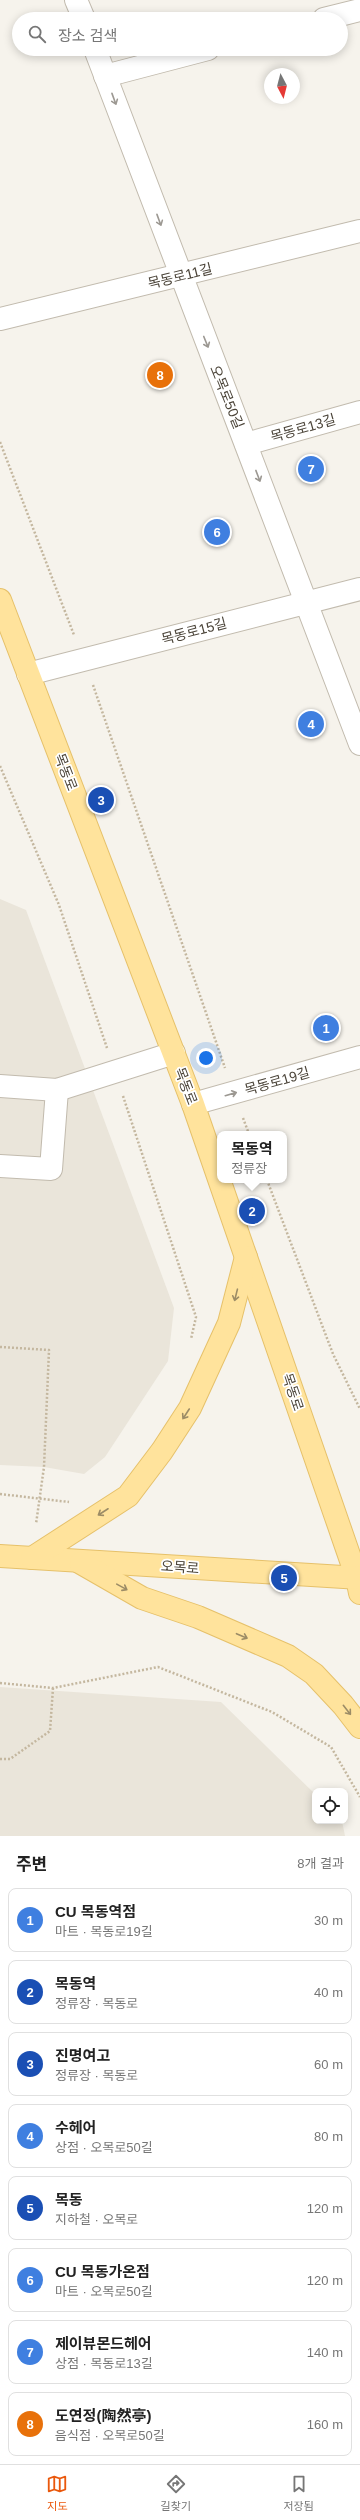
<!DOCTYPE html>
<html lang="ko">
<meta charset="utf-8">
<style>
:root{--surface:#fff;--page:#f2f2f2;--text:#222;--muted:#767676;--line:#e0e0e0;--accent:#ea580c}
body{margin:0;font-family:Helvetica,"Noto Sans KR",sans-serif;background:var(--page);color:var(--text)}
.controls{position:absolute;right:12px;bottom:12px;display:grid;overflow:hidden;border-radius:8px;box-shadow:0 2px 10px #0003}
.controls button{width:36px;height:36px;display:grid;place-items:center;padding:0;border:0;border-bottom:1px solid var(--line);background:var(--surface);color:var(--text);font:20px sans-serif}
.compass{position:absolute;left:264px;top:68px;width:36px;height:36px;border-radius:50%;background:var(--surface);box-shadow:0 2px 10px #0003;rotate:173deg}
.you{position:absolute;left:206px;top:1058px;width:14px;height:14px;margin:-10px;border:3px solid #fff;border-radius:50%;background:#1a73e8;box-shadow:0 0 0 6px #1a73e833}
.badge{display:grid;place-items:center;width:26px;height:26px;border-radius:50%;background:var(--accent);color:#fff;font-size:13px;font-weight:700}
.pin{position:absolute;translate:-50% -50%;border:2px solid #fff;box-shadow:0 1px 4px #0006}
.popup{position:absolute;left:217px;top:1131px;width:70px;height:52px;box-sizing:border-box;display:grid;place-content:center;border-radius:8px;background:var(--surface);filter:drop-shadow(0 1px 3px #0005);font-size:13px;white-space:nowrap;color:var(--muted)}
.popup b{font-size:15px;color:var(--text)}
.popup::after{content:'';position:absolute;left:50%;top:100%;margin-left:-8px;border:8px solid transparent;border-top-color:var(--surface)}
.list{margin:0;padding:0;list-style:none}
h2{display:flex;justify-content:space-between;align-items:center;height:52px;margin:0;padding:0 16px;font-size:17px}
h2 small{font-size:13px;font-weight:400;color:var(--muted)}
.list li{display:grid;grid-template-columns:26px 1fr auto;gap:12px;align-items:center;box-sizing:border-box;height:64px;margin:0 8px 8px;padding:0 8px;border:1px solid var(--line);border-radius:8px}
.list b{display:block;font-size:15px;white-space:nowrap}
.list p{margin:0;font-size:13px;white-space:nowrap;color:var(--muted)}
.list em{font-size:13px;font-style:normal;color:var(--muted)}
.icon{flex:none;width:22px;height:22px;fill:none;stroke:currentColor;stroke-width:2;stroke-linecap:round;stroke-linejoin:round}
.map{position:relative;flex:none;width:360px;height:1836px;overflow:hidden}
.search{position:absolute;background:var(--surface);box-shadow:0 2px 10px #0003;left:12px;right:12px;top:12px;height:44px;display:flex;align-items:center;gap:10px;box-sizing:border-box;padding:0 14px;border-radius:22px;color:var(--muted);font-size:15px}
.sheet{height:628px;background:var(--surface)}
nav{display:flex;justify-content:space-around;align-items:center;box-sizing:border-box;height:56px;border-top:1px solid var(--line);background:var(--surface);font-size:11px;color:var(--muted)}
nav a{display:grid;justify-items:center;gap:2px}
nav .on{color:var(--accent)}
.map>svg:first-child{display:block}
</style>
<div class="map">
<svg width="360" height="1836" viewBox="0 0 360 1836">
<rect width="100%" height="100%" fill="#f6f3ec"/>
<g fill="#eae5da">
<path d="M 0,899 L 26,910 L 174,1308 L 168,1361 L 105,1457 L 84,1474 L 44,1467 L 0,1465 Z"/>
<path d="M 0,1687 L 221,1702 L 315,1794 L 315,1821 L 342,1821 L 345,1836 L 0,1836 Z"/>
</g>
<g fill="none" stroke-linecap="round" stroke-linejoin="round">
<defs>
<g id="minor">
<path d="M 76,0 L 84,19"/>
<path d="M 324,19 L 360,10"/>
<path d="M 95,49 L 360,744"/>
<path d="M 105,76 L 208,49"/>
<path d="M 0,319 L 360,231"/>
<path d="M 246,444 L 360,412"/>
<path d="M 28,674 L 360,589"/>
<path d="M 0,1086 L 57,1090 L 174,1053"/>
<path d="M 193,1104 L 360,1057"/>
<path d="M 0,1166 L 51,1169 L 57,1090"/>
</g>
<g id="major">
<path d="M 0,600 L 193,1104 L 357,1578 L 360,1593"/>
<path d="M 0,1556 L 360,1578"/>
<path d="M 32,1558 L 128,1496 L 162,1451 L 190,1408 L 229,1323 L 246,1257"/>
<path d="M 81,1563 L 142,1598 L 198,1617 L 288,1656 L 314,1674 L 343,1705 L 360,1727"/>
</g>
</defs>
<use href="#minor" stroke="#c2bbae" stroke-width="24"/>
<use href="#major" stroke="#e6c16a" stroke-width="24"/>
<g stroke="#c4b79f" stroke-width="2.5" stroke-dasharray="2 2" stroke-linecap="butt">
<path d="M 0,442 L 74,635"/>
<path d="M 93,685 L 225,1068"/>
<path d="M 0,766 L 59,905 L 107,1048"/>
<path d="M 123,1096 L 196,1317 L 191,1339"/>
<path d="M 243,1118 L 249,1134"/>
<path d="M 267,1180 L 333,1354 L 360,1409"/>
<path d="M 0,1347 L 49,1350 L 44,1467 L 36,1524"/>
<path d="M 0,1494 L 69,1502"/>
<path d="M 0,1683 L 53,1688 L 158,1667 L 272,1712 L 331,1747 L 360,1797"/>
<path d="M 0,1759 L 10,1759 L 50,1731 L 53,1688"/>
</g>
<use href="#minor" stroke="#fff" stroke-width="22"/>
<use href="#major" stroke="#ffe39c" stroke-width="22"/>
</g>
<defs><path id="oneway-shaft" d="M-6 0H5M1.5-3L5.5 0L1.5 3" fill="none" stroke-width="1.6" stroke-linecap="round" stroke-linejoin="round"/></defs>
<g stroke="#9c9892">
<use href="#oneway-shaft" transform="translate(114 99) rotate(70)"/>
<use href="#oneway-shaft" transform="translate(159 220) rotate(70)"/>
<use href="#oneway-shaft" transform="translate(206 342) rotate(68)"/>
<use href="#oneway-shaft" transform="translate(258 476) rotate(69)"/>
<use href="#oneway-shaft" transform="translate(231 1094) rotate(-16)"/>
</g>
<g stroke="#9c8c66">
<use href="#oneway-shaft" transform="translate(236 1295) rotate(104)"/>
<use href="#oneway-shaft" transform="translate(186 1414) rotate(123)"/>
<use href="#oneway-shaft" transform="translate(103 1512) rotate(147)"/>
<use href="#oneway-shaft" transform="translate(122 1587) rotate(29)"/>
<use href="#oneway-shaft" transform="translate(242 1636) rotate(23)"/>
<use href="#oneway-shaft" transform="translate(347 1710) rotate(52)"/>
</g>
<g text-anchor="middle" stroke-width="3.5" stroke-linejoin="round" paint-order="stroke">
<g font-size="14" fill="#4b4439" stroke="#fff">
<text transform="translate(180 276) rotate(-14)" y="5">목동로11길</text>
<text transform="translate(227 397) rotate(68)" y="5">오목로50길</text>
<text transform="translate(303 428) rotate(-16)" y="5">목동로13길</text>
<text transform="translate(194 631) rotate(-15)" y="5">목동로15길</text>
<text transform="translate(66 772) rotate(69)" y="5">목동로</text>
<text transform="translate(277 1081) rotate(-16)" y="5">목동로19길</text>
<text transform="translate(186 1086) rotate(69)" y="5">목동로</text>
<text transform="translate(293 1392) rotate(71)" y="5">목동로</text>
<text transform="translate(180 1567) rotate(4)" y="5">오목로</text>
</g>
</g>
</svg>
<div class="controls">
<button><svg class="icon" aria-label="locate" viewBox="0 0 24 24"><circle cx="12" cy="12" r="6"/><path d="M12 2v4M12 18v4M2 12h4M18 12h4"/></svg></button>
</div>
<svg class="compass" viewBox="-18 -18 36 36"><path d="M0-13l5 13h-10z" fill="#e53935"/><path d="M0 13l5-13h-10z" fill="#767676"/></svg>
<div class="you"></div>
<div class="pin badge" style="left:326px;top:1028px;background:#3f7fe0">1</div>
<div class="pin badge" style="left:252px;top:1211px;background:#1a4fb4">2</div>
<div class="popup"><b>목동역</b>정류장</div>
<div class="pin badge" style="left:101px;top:800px;background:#1a4fb4">3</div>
<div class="pin badge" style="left:311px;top:724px;background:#3f7fe0">4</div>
<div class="pin badge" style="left:284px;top:1578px;background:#1a4fb4">5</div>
<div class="pin badge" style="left:217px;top:532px;background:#3f7fe0">6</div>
<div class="pin badge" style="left:311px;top:469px;background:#3f7fe0">7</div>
<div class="pin badge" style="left:160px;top:375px;background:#e8710a">8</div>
<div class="search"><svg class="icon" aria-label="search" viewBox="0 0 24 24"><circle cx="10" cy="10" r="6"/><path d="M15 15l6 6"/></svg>장소 검색</div>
</div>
<section class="sheet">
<h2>주변<small>8개 결과</small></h2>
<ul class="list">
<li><span class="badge" style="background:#3f7fe0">1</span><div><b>CU 목동역점</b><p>마트 · 목동로19길</p></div><em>30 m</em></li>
<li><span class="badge" style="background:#1a4fb4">2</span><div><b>목동역</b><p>정류장 · 목동로</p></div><em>40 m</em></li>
<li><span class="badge" style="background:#1a4fb4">3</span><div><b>진명여고</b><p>정류장 · 목동로</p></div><em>60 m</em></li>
<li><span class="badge" style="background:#3f7fe0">4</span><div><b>수헤어</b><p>상점 · 오목로50길</p></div><em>80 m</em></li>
<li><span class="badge" style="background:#1a4fb4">5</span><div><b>목동</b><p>지하철 · 오목로</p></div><em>120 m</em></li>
<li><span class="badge" style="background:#3f7fe0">6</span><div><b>CU 목동가온점</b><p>마트 · 오목로50길</p></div><em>120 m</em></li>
<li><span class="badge" style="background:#3f7fe0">7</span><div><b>제이뷰몬드헤어</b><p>상점 · 목동로13길</p></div><em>140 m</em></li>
<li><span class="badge" style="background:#e8710a">8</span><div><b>도연정(陶然亭)</b><p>음식점 · 오목로50길</p></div><em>160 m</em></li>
</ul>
</section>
<nav>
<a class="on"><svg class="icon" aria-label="map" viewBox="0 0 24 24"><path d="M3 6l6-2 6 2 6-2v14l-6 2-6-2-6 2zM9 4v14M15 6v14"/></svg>지도</a>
<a><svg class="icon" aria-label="directions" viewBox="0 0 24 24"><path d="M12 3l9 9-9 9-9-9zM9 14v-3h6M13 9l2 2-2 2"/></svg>길찾기</a>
<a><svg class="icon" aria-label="saved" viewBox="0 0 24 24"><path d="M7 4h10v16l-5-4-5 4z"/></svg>저장됨</a>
</nav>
